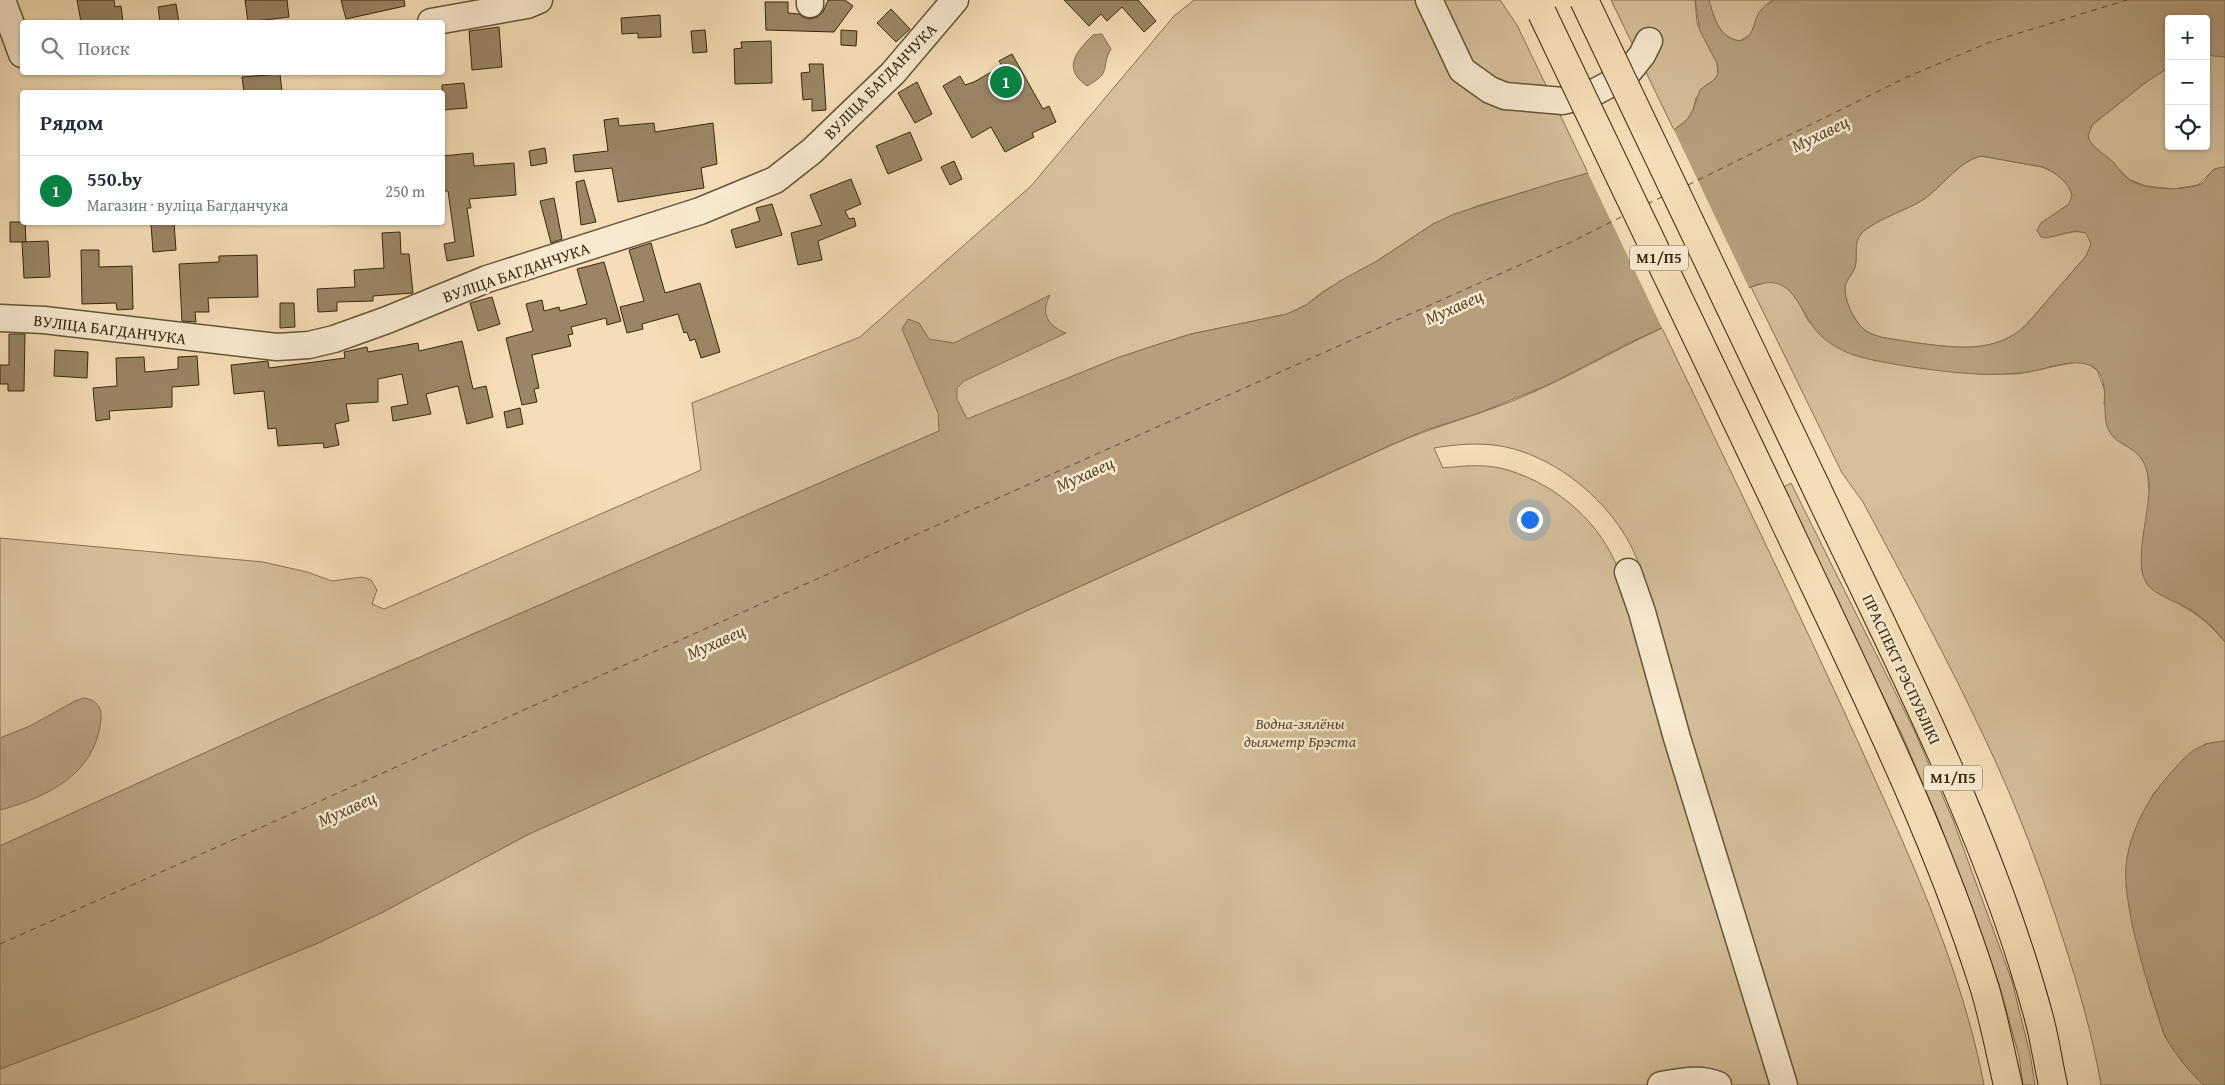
<!DOCTYPE html>
<html lang="ru">
<meta charset="utf-8">
<style>
:root{--surface:#fff;--page:#f6f6f7;--text:#1f2937;--muted:#747a83;--line:#e0e1e3;--accent:#0b8043}
body{margin:0;font-family:"Gentium Book Plus",serif;background:var(--page);color:var(--text)}
.controls{position:absolute;right:15px;top:15px;display:grid;overflow:hidden;border-radius:5px;box-shadow:0 1px 4px #0004}
.controls button{width:45px;height:45px;display:grid;place-items:center;padding:0;border:0;border-bottom:1px solid var(--line);background:var(--surface);color:var(--text);font:25px sans-serif}
.you{position:absolute;left:1529px;top:519px;width:18px;height:18px;margin:-12px;border:4px solid #fff;border-radius:50%;background:#1a73e8;box-shadow:0 0 0 8px #1a73e833}
.badge{display:grid;place-items:center;width:32px;height:32px;border-radius:50%;background:var(--accent);color:#fff;font-size:16px;font-weight:700}
.pin{position:absolute;translate:-50% -50%;border:2px solid #fff;box-shadow:0 1px 5px #0006}
.list{margin:0;padding:0;list-style:none}
h2{display:flex;justify-content:space-between;align-items:center;height:65px;margin:0;padding:0 20px;font-size:21px}
h2 small{font-size:16px;font-weight:400;color:var(--muted)}
.list li{display:grid;grid-template-columns:32px 1fr auto;gap:15px;align-items:center;box-sizing:border-box;height:70px;padding:0 20px;border-top:1px solid var(--line)}
.list b{display:block;font-size:19px;white-space:nowrap}
.list p{margin:0;font-size:16px;white-space:nowrap;color:var(--muted)}
.list em{font-size:16px;font-style:normal;color:var(--muted)}
.icon{flex:none;width:28px;height:28px;fill:none;stroke:currentColor;stroke-width:2;stroke-linecap:round;stroke-linejoin:round}
.map{position:relative;flex:none;width:2225px;height:1085px;overflow:hidden}
.search{position:absolute;background:var(--surface);box-shadow:0 1px 4px #0004;left:20px;top:20px;width:425px;height:55px;display:flex;align-items:center;gap:12px;box-sizing:border-box;padding:0 18px;border-radius:5px;color:var(--muted);font-size:19px}
.panel{position:absolute;background:var(--surface);box-shadow:0 1px 4px #0004;left:20px;top:90px;width:425px;height:135px;border-radius:5px}
.map>svg:first-child{display:block}
</style>
<div class="map">
<svg width="2225" height="1085" viewBox="0 0 2225 1085">
<rect width="100%" height="100%" fill="#f5deb7"/>
<filter id="stains"><feTurbulence type="fractalNoise" baseFrequency=".004" numOctaves="4"/><feColorMatrix values="0 0 0 0 .2 0 0 0 0 .09 0 0 0 0 .02 0 0 0 .5 -.17"/></filter>
<radialGradient id="worn" r=".72"><stop offset=".6" stop-color="#630" stop-opacity="0"/><stop offset="1" stop-color="#630" stop-opacity=".3"/></radialGradient>
<g fill="#d5bf9a" stroke="#867254">
<path d="M 1194,0 L 1500,0 L 1517,25 L 1588,173 L 1477,206 L 1433,224 L 1377,261 L 1322,292 L 1306,305 L 1287,314 L 1191,334 L 1153,346 L 1117,358 L 939,431 L 301,709 L 0,846 L 0,538 L 263,562 L 307,572 L 332,581 L 362,577 L 371,580 L 377,590 L 372,604 L 384,609 L 701,470 L 692,403 L 860,337 L 1031,186 L 1174,16 Z"/>
<path d="M 1611,0 L 1695,0 L 1697,23 L 1717,63 L 1718,73 L 1716,79 L 1705,86 L 1696,98 L 1693,110 L 1687,120 L 1674,130 Z"/>
<path d="M 1709,0 L 1774,0 C 1759,7 1756,19 1751,34 L 1740,41 C 1719,38 1714,18 1709,0 Z"/>
<path d="M 2206,55 L 2225,57 L 2225,167 L 2214,169 L 2198,185 L 2174,189 L 2146,186 L 2130,180 L 2089,141 L 2088,136 L 2092,125 L 2145,83 L 2169,67 L 2169,146 L 2206,146 Z"/>
<path d="M 1981,156 L 2042,167 C 2055,172 2068,181 2072,195 L 2069,204 L 2041,223 L 2051,237 C 2068,232 2105,222 2086,256 L 2026,325 C 1994,356 1950,347 1910,342 C 1896,339 1879,339 1866,331 C 1855,323 1846,304 1845,291 C 1844,281 1852,276 1855,267 C 1858,257 1853,243 1861,234 C 1871,222 1906,210 1921,201 C 1942,188 1957,162 1981,156 Z"/>
<path d="M 1767,282 L 1778,283 L 1787,288 L 1796,298 L 1809,322 L 1835,346 L 1854,355 L 1874,360 L 1921,368 L 1978,374 L 2018,374 L 2076,362 L 2088,364 L 2097,370 L 2105,391 L 2104,404 L 2147,467 L 2150,498 L 2142,557 L 2156,592 C 2183,605 2206,618 2225,642 L 2225,741 L 2205,744 L 2153,794 L 2134,834 L 2126,887 L 2149,988 L 2165,1037 L 2186,1066 L 2204,1085 L 2101,1085 C 2093,1037 2079,989 2064,942 C 2042,874 2017,806 1986,741 C 1948,660 1905,581 1863,502 L 1842,473 L 1751,287 Z"/>
<path d="M 1662,328 C 1730,470 1799,612 1864,755 C 1912,861 1962,970 1984,1085 L 1794,1085 C 1758,969 1721,852 1687,735 C 1676,698 1667,660 1656,623 C 1648,589 1639,554 1619,526 C 1593,489 1551,457 1506,447 C 1482,442 1458,444 1434,448 L 1443,468 C 1462,466 1481,464 1500,468 C 1550,480 1596,517 1616,564 C 1621,576 1625,588 1629,600 L 1775,1085 L 0,1085 L 0,1069 L 161,1008 L 318,943 L 383,912 L 529,834 L 883,676 L 1394,444 C 1433,427 1475,416 1515,400 C 1566,379 1613,351 1662,328 Z"/>
<path d="M 1791,483 L 1914,730 L 1953,820 L 2012,981 L 2030,1054 L 2035,1085 L 2023,1085 L 2019,1056 L 1999,984 L 1940,824 L 1903,737 L 1782,488 Z"/>
</g>
<g fill="#b59f7d" stroke="#836f50" fill-rule="evenodd">
<path d="M 1695,0 L 1709,0 C 1714,18 1719,38 1740,41 C 1762,33 1746,14 1774,0 L 2225,0 L 2225,57 L 2206,55 L 2206,19 L 2169,19 L 2169,67 L 2145,83 L 2097,121 L 2092,125 L 2088,136 C 2091,149 2106,154 2114,163 C 2119,169 2123,176 2130,180 C 2146,190 2180,191 2198,185 C 2210,182 2205,168 2225,167 L 2225,642 C 2215,629 2203,617 2189,609 C 2176,601 2156,596 2147,584 C 2132,564 2151,509 2149,484 C 2146,440 2115,452 2107,426 C 2101,407 2113,370 2086,364 C 2064,359 2041,372 2019,373 C 1979,377 1938,371 1899,365 C 1884,362 1869,360 1854,355 C 1842,351 1828,343 1819,334 C 1797,310 1794,269 1751,287 L 1629,343 L 1548,385 L 1479,413 L 1426,430 L 1393,444 L 883,676 L 529,834 L 383,912 L 318,943 L 161,1008 L 0,1069 L 0,846 L 301,709 L 939,431 L 938,413 L 902,329 L 908,319 L 919,323 L 929,339 L 954,343 L 1050,295 C 1040,314 1048,326 1066,333 L 964,381 L 957,388 L 957,399 L 967,419 L 1117,358 L 1153,346 L 1191,334 L 1287,314 L 1306,305 L 1338,282 L 1377,261 L 1433,224 L 1454,214 L 1556,182 L 1632,161 L 1687,120 L 1693,110 L 1700,90 L 1715,79 L 1718,73 L 1717,63 L 1700,31 ZM 1981,156 L 2043,167 C 2055,172 2068,181 2072,195 L 2069,204 L 2041,223 L 2037,230 L 2041,237 L 2046,238 L 2075,231 L 2086,233 L 2091,244 L 2086,256 L 2026,325 C 1994,356 1950,347 1910,342 C 1896,339 1879,339 1866,331 C 1855,323 1846,304 1845,291 C 1844,281 1852,276 1855,267 C 1858,257 1853,243 1861,234 C 1871,222 1906,210 1921,201 C 1942,188 1957,162 1981,156 Z"/>
<path d="M 1102,34 L 1111,49 C 1100,68 1113,72 1087,86 C 1061,68 1077,51 1093,35 Z"/>
<path d="M 84,698 C 96,700 102,706 101,719 C 96,774 48,797 0,810 L 0,738 L 30,726 L 75,701 Z"/>
<path d="M 2225,741 L 2225,1085 L 2204,1085 C 2189,1072 2176,1055 2166,1038 C 2162,1029 2159,1019 2156,1009 C 2144,973 2123,904 2126,866 C 2129,833 2148,798 2169,775 C 2187,754 2196,743 2225,741 Z"/>
</g>
<path fill="#f5deb7" d="M 1673,128 L 1750,290 L 1663,330 L 1587,171 L 1631,159 Z"/>
<g fill="none" stroke-linecap="round" stroke-linejoin="round">
<g stroke="#5e4a2f" stroke-width="1" stroke-dasharray="6 5" stroke-linecap="butt">
<path d="M 1688,185 L 1907,77 L 1990,42 L 2127,0"/>
<path d="M 1647,204 L 1664,196"/>
<path d="M 0,944 L 1569,243 L 1623,216"/>
</g>
</g>
<g fill="#9a8665" stroke="#38260d">
<path d="M 77,0 L 114,0 L 115,7 L 121,6 L 123,22 L 81,22 Z"/>
<path d="M 245,0 L 287,0 L 289,17 L 248,22 Z"/>
<path d="M 341,0 L 404,0 L 405,6 L 346,19 Z"/>
<path d="M 828,0 L 845,0 L 853,6 L 834,32 L 766,30 L 765,2 L 788,2 L 788,13 L 799,14 L 803,17 L 810,19 L 817,17 L 823,12 Z"/>
<path d="M 1064,0 L 1138,0 L 1156,21 L 1144,32 L 1122,7 L 1107,21 L 1101,14 L 1089,26 Z"/>
<path d="M 176,4 L 179,22 L 160,22 L 158,7 Z"/>
<path d="M 891,9 L 910,29 L 896,42 L 877,23 Z"/>
<path d="M 660,15 L 661,37 L 638,38 L 638,33 L 622,34 L 621,18 Z"/>
<path d="M 499,27 L 502,67 L 472,70 L 469,31 Z"/>
<path d="M 705,30 L 707,52 L 693,53 L 691,31 Z"/>
<path d="M 841,30 L 857,31 L 856,46 L 841,45 Z"/>
<path d="M 771,41 L 772,83 L 735,84 L 734,49 L 742,48 L 741,42 Z"/>
<path d="M 1012,54 L 1043,109 L 1049,106 L 1056,122 L 1032,133 L 1034,137 L 1005,152 L 991,127 L 972,138 L 943,86 L 960,76 L 965,85 L 974,82 L 1002,66 L 999,61 Z"/>
<path d="M 809,64 L 823,64 L 826,110 L 812,111 L 812,99 L 803,100 L 801,73 L 810,72 Z"/>
<path d="M 280,74 L 282,92 L 244,92 L 242,77 Z"/>
<path d="M 917,82 L 932,114 L 915,123 L 898,93 Z"/>
<path d="M 464,83 L 467,108 L 442,110 L 442,85 Z"/>
<path d="M 618,118 L 619,126 L 654,123 L 655,132 L 713,123 L 717,164 L 701,168 L 704,188 L 618,202 L 612,168 L 575,172 L 573,155 L 608,151 L 604,120 Z"/>
<path d="M 910,132 L 922,160 L 888,174 L 876,146 Z"/>
<path d="M 545,148 L 547,163 L 531,166 L 529,151 Z"/>
<path d="M 473,153 L 474,166 L 514,163 L 516,195 L 469,199 L 471,208 L 467,208 L 474,256 L 447,261 L 444,244 L 455,242 L 448,191 L 442,191 L 442,156 Z"/>
<path d="M 954,161 L 962,179 L 950,185 L 941,167 Z"/>
<path d="M 851,179 L 861,204 L 845,211 L 849,219 L 854,218 L 856,226 L 818,241 L 822,260 L 798,265 L 791,233 L 822,225 L 810,195 Z"/>
<path d="M 584,180 L 596,222 L 581,225 L 576,182 Z"/>
<path d="M 554,198 L 562,239 L 551,243 L 540,201 Z"/>
<path d="M 772,204 L 782,235 L 736,248 L 731,230 L 760,221 L 756,208 Z"/>
<path d="M 10,222 L 25,222 L 26,242 L 10,242 Z"/>
<path d="M 174,223 L 176,250 L 153,252 L 151,224 Z"/>
<path d="M 400,232 L 401,254 L 409,254 L 413,293 L 373,296 L 373,301 L 337,302 L 337,311 L 318,312 L 317,289 L 355,287 L 354,270 L 384,268 L 382,233 Z"/>
<path d="M 48,241 L 50,277 L 24,278 L 22,242 Z"/>
<path d="M 651,243 L 665,293 L 700,283 L 720,352 L 701,358 L 695,339 L 690,341 L 687,332 L 684,333 L 678,314 L 642,324 L 643,329 L 627,333 L 620,307 L 644,301 L 629,250 Z"/>
<path d="M 81,250 L 99,250 L 99,267 L 132,266 L 133,309 L 117,310 L 116,303 L 82,304 Z"/>
<path d="M 257,255 L 258,297 L 208,298 L 209,312 L 195,312 L 196,322 L 182,321 L 179,264 L 219,262 L 219,256 Z"/>
<path d="M 604,262 L 621,321 L 607,325 L 606,318 L 571,327 L 573,334 L 568,335 L 571,346 L 532,355 L 539,388 L 534,389 L 537,402 L 522,405 L 506,338 L 533,331 L 526,304 L 542,300 L 544,311 L 559,307 L 560,311 L 587,304 L 577,269 Z"/>
<path d="M 492,297 L 500,324 L 478,331 L 470,303 Z"/>
<path d="M 280,303 L 294,303 L 295,327 L 280,328 Z"/>
<path d="M 9,334 L 25,334 L 24,391 L 8,391 L 8,384 L 0,384 L 0,365 L 9,365 Z"/>
<path d="M 462,341 L 473,389 L 486,386 L 493,417 L 467,424 L 458,386 L 426,394 L 431,414 L 393,421 L 391,407 L 408,404 L 402,374 L 378,379 L 378,402 L 346,404 L 349,421 L 335,424 L 339,445 L 324,448 L 323,443 L 278,446 L 276,428 L 268,429 L 264,391 L 234,394 L 231,365 L 268,361 L 269,368 L 345,358 L 344,352 L 367,347 L 368,352 L 418,343 L 419,351 Z"/>
<path d="M 55,350 L 88,352 L 87,378 L 54,376 Z"/>
<path d="M 197,356 L 199,385 L 172,387 L 172,407 L 109,411 L 110,419 L 96,421 L 93,388 L 117,386 L 116,358 L 144,357 L 145,372 L 178,369 L 178,357 Z"/>
<path d="M 520,408 L 523,424 L 507,428 L 504,412 Z"/>
</g>
<g fill="none" stroke-linecap="round" stroke-linejoin="round">
<defs>
<g id="minor">
<path d="M 2,0 L 22,54"/>
<path d="M 1429,0 L 1462,70 L 1490,90 L 1505,96 L 1563,101 L 1591,94 L 1612,83 L 1630,70 L 1642,55 L 1649,41"/>
<path d="M 810,4 L 810,0"/>
<path d="M 431,22 L 527,5 L 539,0"/>
<path d="M 0,318 L 44,320 L 277,347 L 309,345 L 334,339 L 387,320 L 487,279 L 700,211 L 775,180 L 812,151 L 893,73 L 955,0"/>
<path d="M 1628,572 L 1642,612 L 1677,738 L 1784,1085"/>
<path d="M 1661,1085 C 1680,1082 1700,1077 1718,1085"/>
</g>
<g id="highway">
<path d="M 1815,485 C 1897,659 1989,832 2039,1018 C 2045,1040 2048,1063 2053,1085"/>
<path d="M 1776,503 C 1850,662 1931,819 1984,986 C 1994,1018 2000,1052 2008,1085"/>
</g>
</defs>
<use href="#minor" stroke="#675438" stroke-width="29"/>
<use href="#highway" stroke="#38260d" stroke-width="30"/>
<use href="#minor" stroke="#f8ead0" stroke-width="26"/>
<use href="#highway" stroke="#f5deb7" stroke-width="28"/>
<defs>
<g id="highway-bridge">
<path d="M 1584,0 L 1815,485"/>
<path d="M 1542,13 L 1776,503"/>
</g>
</defs>
<use href="#highway-bridge" stroke="#38260d" stroke-width="30" stroke-linecap="butt"/>
<use href="#highway-bridge" stroke="#f5deb7" stroke-width="28"/>
</g>
<g text-anchor="middle" stroke-width="5" stroke-linejoin="round" paint-order="stroke">
<g fill="#f8ead0" stroke="#726148" stroke-width="1">
<rect x="1630" y="245.5" width="58" height="25" rx="4"/>
<rect x="1924" y="765.5" width="58" height="25" rx="4"/>
</g>
<g font-size="15" font-weight="bold" fill="#38260d">
<text x="1659" y="263">М1/П5</text>
<text x="1953" y="783">М1/П5</text>
</g>
<g font-size="16" fill="#38260d" stroke="#f8ead0">
<text transform="translate(880 81) rotate(-46)" y="6">ВУЛІЦА БАГДАНЧУКА</text>
<text transform="translate(516 272) rotate(-19)" y="6">ВУЛІЦА БАГДАНЧУКА</text>
<text transform="translate(110 329) rotate(7)" y="6">ВУЛІЦА БАГДАНЧУКА</text>
<text transform="translate(1902 669) rotate(65)" y="6">ПРАСПЕКТ РЭСПУБЛІКІ</text>
</g>
<g font-size="16" font-style="italic" fill="#5f4c30" stroke="#f8ead0">
<text x="1300" y="729">Водна-зялёны<tspan x="1300" dy="18">дыяметр Брэста</tspan></text>
</g>
<g font-size="18" font-style="italic" fill="#5e4a2f" stroke="#f8ead0">
<text transform="translate(1820 134) rotate(-26)" y="6">Мухавец</text>
<text transform="translate(1454 307) rotate(-24)" y="6">Мухавец</text>
<text transform="translate(1085 474) rotate(-24)" y="6">Мухавец</text>
<text transform="translate(716 642) rotate(-24)" y="6">Мухавец</text>
<text transform="translate(347 809) rotate(-24)" y="6">Мухавец</text>
</g>
</g>
<rect width="100%" height="100%" filter="url(#stains)"/>
<rect width="100%" height="100%" fill="url(#worn)"/>
</svg>
<div class="controls">
<button>+</button>
<button>−</button>
<button><svg class="icon" aria-label="locate" viewBox="0 0 24 24"><circle cx="12" cy="12" r="6"/><path d="M12 2v4M12 18v4M2 12h4M18 12h4"/></svg></button>
</div>
<div class="you"></div>
<div class="pin badge" style="left:1006px;top:82px">1</div>
<div class="search"><svg class="icon" aria-label="search" viewBox="0 0 24 24"><circle cx="10" cy="10" r="6"/><path d="M15 15l6 6"/></svg>Поиск</div>
<section class="panel">
<h2>Рядом<small></small></h2>
<ul class="list">
<li><span class="badge">1</span><div><b>550.by</b><p>Магазин · вуліца Багданчука</p></div><em>250 m</em></li>
</ul>
</section>
</div>
